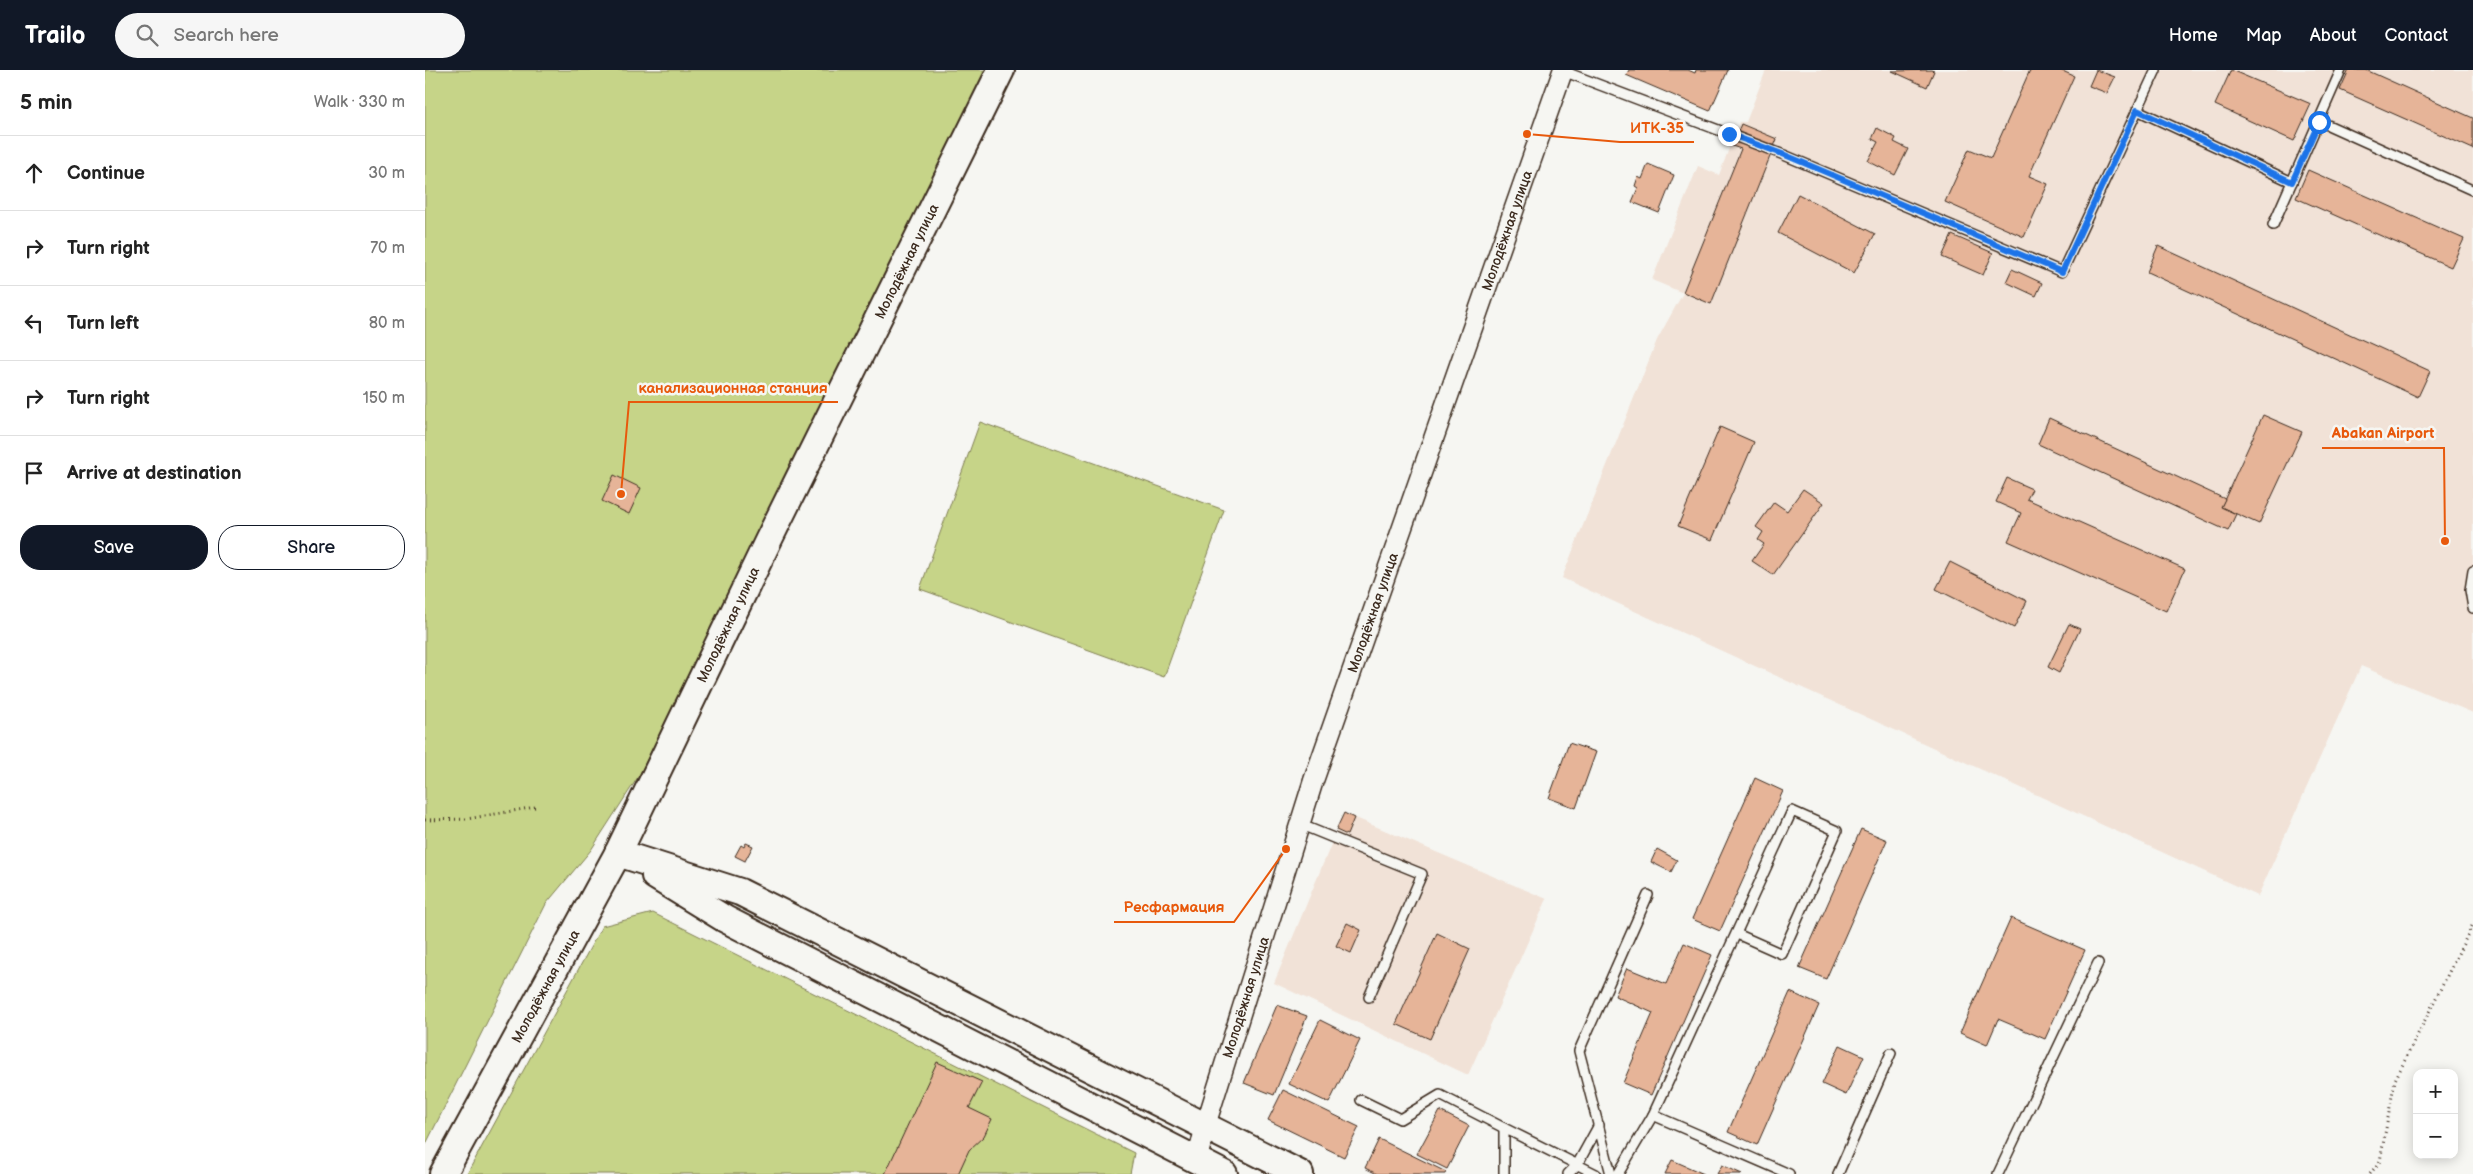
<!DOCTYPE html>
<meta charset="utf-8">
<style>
:root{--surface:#fff;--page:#f6f6f6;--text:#222;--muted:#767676;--line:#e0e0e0;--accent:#111827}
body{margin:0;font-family:"Balsamiq Sans",sans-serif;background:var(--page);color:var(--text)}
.controls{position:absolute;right:15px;bottom:15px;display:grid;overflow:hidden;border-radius:10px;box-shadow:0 2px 12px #0003}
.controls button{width:45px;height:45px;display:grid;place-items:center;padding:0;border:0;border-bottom:1px solid var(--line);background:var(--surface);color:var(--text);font:25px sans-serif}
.stop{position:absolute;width:15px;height:15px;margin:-11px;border:4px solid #1a73e8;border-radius:50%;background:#fff}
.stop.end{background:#1a73e8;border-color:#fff;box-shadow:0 1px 5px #0008}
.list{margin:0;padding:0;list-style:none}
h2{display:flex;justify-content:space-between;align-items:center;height:65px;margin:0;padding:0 20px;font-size:21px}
h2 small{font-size:16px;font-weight:400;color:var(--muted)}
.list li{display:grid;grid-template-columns:32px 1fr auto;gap:15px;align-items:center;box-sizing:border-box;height:75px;padding:0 20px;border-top:1px solid var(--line)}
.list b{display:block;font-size:19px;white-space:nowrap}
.list em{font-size:16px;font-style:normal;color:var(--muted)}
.actions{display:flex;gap:10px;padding:15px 20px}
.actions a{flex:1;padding:11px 0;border:1px solid var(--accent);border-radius:20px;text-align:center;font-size:18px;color:var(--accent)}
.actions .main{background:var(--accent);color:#fff}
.icon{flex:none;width:28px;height:28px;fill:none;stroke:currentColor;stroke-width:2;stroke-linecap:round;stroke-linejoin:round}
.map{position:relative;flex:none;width:2048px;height:1104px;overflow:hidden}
header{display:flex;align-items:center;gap:30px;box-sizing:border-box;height:70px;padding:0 25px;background:var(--accent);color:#fff}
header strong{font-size:24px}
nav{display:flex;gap:28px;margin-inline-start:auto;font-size:18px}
.search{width:350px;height:45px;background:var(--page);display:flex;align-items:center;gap:12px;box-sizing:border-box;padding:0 18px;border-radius:28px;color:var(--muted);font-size:19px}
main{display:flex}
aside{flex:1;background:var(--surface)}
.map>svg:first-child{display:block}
</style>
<header>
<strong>Trailo</strong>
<div class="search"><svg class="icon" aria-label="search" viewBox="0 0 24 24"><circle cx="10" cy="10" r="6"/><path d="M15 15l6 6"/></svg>Search here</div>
<nav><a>Home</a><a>Map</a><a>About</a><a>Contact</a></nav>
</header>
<main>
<aside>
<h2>5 min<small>Walk · 330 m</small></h2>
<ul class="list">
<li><svg class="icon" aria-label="ahead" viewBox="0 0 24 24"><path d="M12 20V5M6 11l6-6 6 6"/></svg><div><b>Continue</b></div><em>30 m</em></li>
<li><svg class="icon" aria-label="right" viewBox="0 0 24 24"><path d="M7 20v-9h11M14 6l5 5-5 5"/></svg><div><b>Turn right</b></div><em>70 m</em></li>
<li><svg class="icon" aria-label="left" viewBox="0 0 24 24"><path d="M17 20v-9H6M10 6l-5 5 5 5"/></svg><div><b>Turn left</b></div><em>80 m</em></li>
<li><svg class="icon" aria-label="right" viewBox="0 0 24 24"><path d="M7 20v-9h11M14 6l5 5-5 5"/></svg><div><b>Turn right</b></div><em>150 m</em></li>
<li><svg class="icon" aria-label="arrive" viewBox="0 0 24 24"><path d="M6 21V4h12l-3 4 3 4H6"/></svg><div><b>Arrive at destination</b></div></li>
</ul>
<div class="actions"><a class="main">Save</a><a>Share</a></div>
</aside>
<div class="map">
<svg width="2048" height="1104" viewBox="0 0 2048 1104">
<rect width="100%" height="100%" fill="#f6f6f2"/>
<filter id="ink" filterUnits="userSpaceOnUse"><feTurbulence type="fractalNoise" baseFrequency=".02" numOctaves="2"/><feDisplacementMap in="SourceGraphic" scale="10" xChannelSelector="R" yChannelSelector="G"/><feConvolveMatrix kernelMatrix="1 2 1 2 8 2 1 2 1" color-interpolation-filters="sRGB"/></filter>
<g filter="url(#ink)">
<g fill="#f1e2d7">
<path d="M 1341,0 L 2048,0 L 2048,643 L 1936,596 L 1833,826 L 1137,508 L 1232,270 L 1258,223 L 1227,210 L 1273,96 L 1294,105 L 1314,52 L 1321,52 Z"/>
<path d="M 919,743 L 1122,829 L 1043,1005 L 849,913 Z"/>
</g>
<g fill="#c6d488" stroke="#807f53">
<path d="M 0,0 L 562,0 L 215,704 L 166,780 L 121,834 L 0,1076 Z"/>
<path d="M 555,352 L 799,440 L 739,607 L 495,519 Z"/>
<path d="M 228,843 L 709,1083 L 705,1104 L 42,1104 L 177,856 Z"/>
</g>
<g fill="#e6b498" stroke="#3b2a1e">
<path d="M 1204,0 L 1263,0 L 1270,3 L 1271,0 L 1303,0 L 1285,41 L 1201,5 Z"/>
<path d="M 1506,0 L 1509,1 L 1502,17 L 1467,1 Z"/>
<path d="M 1605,0 L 1635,0 L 1649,6 L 1604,106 L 1623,114 L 1599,167 L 1520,132 L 1544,79 L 1566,88 Z"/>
<path d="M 1671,0 L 1690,7 L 1682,23 L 1664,16 Z"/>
<path d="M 1806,0 L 1886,34 L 1869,71 L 1790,35 Z"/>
<path d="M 1924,0 L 1941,0 L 2048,48 L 2048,79 L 1915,20 Z"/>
<path d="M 1316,54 L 1352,69 L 1286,234 L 1258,222 L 1316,79 L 1307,76 Z"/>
<path d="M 1452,58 L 1471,68 L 1469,72 L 1483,79 L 1470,105 L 1443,91 L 1453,72 L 1447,69 Z"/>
<path d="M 1223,94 L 1249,105 L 1234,143 L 1207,132 L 1213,118 L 1210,116 L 1213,107 L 1217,109 Z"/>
<path d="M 1883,100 L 2039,169 L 2026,197 L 1871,128 Z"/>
<path d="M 1373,124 L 1450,164 L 1429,203 L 1353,163 Z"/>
<path d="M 1527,165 L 1568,183 L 1558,205 L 1517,187 Z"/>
<path d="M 1733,176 L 2005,301 L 1993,327 L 1722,202 Z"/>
<path d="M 1587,199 L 1617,213 L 1611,226 L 1581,212 Z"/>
<path d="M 1838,345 L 1877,362 L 1834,454 L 1796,437 Z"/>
<path d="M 1624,348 L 1800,429 L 1796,437 L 1811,444 L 1803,461 L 1613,374 Z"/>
<path d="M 1295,357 L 1329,372 L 1287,470 L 1253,456 Z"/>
<path d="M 189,405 L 216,418 L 204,444 L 177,431 Z"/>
<path d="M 1582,408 L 1607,419 L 1602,429 L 1760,499 L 1741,541 L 1583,471 L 1596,443 L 1571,432 Z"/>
<path d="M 1378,419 L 1399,433 L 1348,505 L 1327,491 L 1339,474 L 1333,470 L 1338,462 L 1331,457 L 1349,432 L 1362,441 Z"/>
<path d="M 1525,492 L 1602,531 L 1589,558 L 1511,519 Z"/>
<path d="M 1644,554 L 1655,559 L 1634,603 L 1623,597 Z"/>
<path d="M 1144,673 L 1171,682 L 1151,738 L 1124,728 Z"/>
<path d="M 1330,708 L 1358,721 L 1295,861 L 1267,849 Z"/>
<path d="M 919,743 L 929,748 L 922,765 L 911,760 Z"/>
<path d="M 1436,759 L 1462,770 L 1401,909 L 1374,898 Z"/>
<path d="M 321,773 L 328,776 L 320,791 L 310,786 L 316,775 L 319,777 Z"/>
<path d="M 1232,779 L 1252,790 L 1246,802 L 1226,792 Z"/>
<path d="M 1586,848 L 1660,880 L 1620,969 L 1573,949 L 1562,975 L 1535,963 Z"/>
<path d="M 922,853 L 936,860 L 926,883 L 911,876 Z"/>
<path d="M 1012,863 L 1045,879 L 1005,969 L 971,954 Z"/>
<path d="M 1259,873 L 1287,885 L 1226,1025 L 1198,1013 L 1228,943 L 1190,926 L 1202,898 L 1241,914 Z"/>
<path d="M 1365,922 L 1394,935 L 1332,1075 L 1303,1062 Z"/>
<path d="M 852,935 L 882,946 L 849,1025 L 819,1013 Z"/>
<path d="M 895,950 L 935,970 L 904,1033 L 864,1014 Z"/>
<path d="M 1415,975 L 1439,986 L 1421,1025 L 1397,1014 Z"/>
<path d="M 512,992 L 557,1012 L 544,1038 L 567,1049 L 559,1066 L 544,1080 L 533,1104 L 460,1104 Z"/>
<path d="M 858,1020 L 934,1057 L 919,1087 L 843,1050 Z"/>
<path d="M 1015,1041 L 1044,1056 L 1022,1099 L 992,1084 Z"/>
<path d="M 954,1069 L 1021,1102 L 1020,1104 L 952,1104 L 940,1098 Z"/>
<path d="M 1247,1090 L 1279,1104 L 1240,1104 Z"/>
<path d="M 1297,1095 L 1317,1104 L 1292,1104 Z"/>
</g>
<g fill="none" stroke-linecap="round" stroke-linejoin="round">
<defs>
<g id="lane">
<path d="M 1138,1 L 1359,85 L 1637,202 L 1731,0"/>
<path d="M 1712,40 L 1867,112"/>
<path d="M 1894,51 L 2047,120"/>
<path d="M 1848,155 L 1916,0"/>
<path d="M 2048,501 L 2045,520 L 2048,538"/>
<path d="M 874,754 L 997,804 L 944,927"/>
<path d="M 936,1030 L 975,1049 L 1015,1025 L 1079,1058"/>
<path d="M 1228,1045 L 1364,1104"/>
<path d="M 1079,1104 L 1079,1058 L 1171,1104"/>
<path d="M 1143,1104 L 1152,1095 L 1174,1055"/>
<path d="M 1186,1104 L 1154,981 L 1223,825"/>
<path d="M 1193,1104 L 1228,1045 L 1367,741 L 1412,761 L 1357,884 L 1312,864"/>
<path d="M 1413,1104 L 1466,983"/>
<path d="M 1573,1104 L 1673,893"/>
</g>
<g id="street">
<path id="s1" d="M 772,1091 L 780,1057 L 888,712 L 1138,0"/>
</g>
<g id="secondary">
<path d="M 193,783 L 315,822 L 875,1104"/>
<path d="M 230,806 L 300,849 L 799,1104"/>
<path id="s2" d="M 18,1104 L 193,783 L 343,471 L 576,0"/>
</g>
</defs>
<use href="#lane" stroke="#3b2a1e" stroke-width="12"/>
<use href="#street" stroke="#3b2a1e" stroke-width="22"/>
<use href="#secondary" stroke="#3b2a1e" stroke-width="30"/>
<g stroke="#3b2a1e" stroke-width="3" stroke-dasharray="1 4" stroke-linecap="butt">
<path d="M 0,750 L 42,749 L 110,737"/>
<path d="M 1945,1104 L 1955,1091 L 1970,1010 L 2048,854"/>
</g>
<use href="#lane" stroke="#f6f6f2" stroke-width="9"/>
<use href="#street" stroke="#f6f6f2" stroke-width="19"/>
<use href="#secondary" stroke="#f6f6f2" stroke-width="26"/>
</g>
</g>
<g fill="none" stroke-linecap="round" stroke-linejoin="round" filter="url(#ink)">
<path stroke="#1a73e8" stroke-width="6" d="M 1304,64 L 1360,85 L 1637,202 L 1712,40 L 1867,112 L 1894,52"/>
</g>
<g text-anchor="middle" stroke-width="5" stroke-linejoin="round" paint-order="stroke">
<g font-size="14" fill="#3b2a1e" stroke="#f6f6f2">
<text dy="5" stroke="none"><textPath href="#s1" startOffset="981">Молодёжная улица</textPath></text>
<text dy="5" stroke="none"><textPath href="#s2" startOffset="1024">Молодёжная улица</textPath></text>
<text dy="5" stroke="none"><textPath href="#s1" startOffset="576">Молодёжная улица</textPath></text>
<text dy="5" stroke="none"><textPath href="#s2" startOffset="619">Молодёжная улица</textPath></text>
<text dy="5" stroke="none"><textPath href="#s2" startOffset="214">Молодёжная улица</textPath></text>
<text dy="5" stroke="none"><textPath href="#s1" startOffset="171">Молодёжная улица</textPath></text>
</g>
</g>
<path fill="none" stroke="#e8590c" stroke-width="2" d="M1102 64L1195 72H1269M196 424L204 332H413M2020 471L2019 378H1897M861 779L809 852H689"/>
<g fill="#e8590c" stroke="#f6f6f2" stroke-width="2">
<circle cx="1102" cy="64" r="5"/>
<circle cx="196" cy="424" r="5"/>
<circle cx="2020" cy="471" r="5"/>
<circle cx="861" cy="779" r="5"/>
</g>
<g font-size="15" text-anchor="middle" font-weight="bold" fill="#e8590c" stroke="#f6f6f2" stroke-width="5" stroke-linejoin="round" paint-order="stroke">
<text x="1232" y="63">ИТК-35</text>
<text x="308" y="323">канализационная станция</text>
<text x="1958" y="368">Abakan Airport</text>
<text x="749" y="842">Ресфармация</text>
</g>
</svg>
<div class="controls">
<button>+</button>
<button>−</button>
</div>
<div class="stop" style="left:1894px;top:52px"></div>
<div class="stop end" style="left:1304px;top:64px"></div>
</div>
</main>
